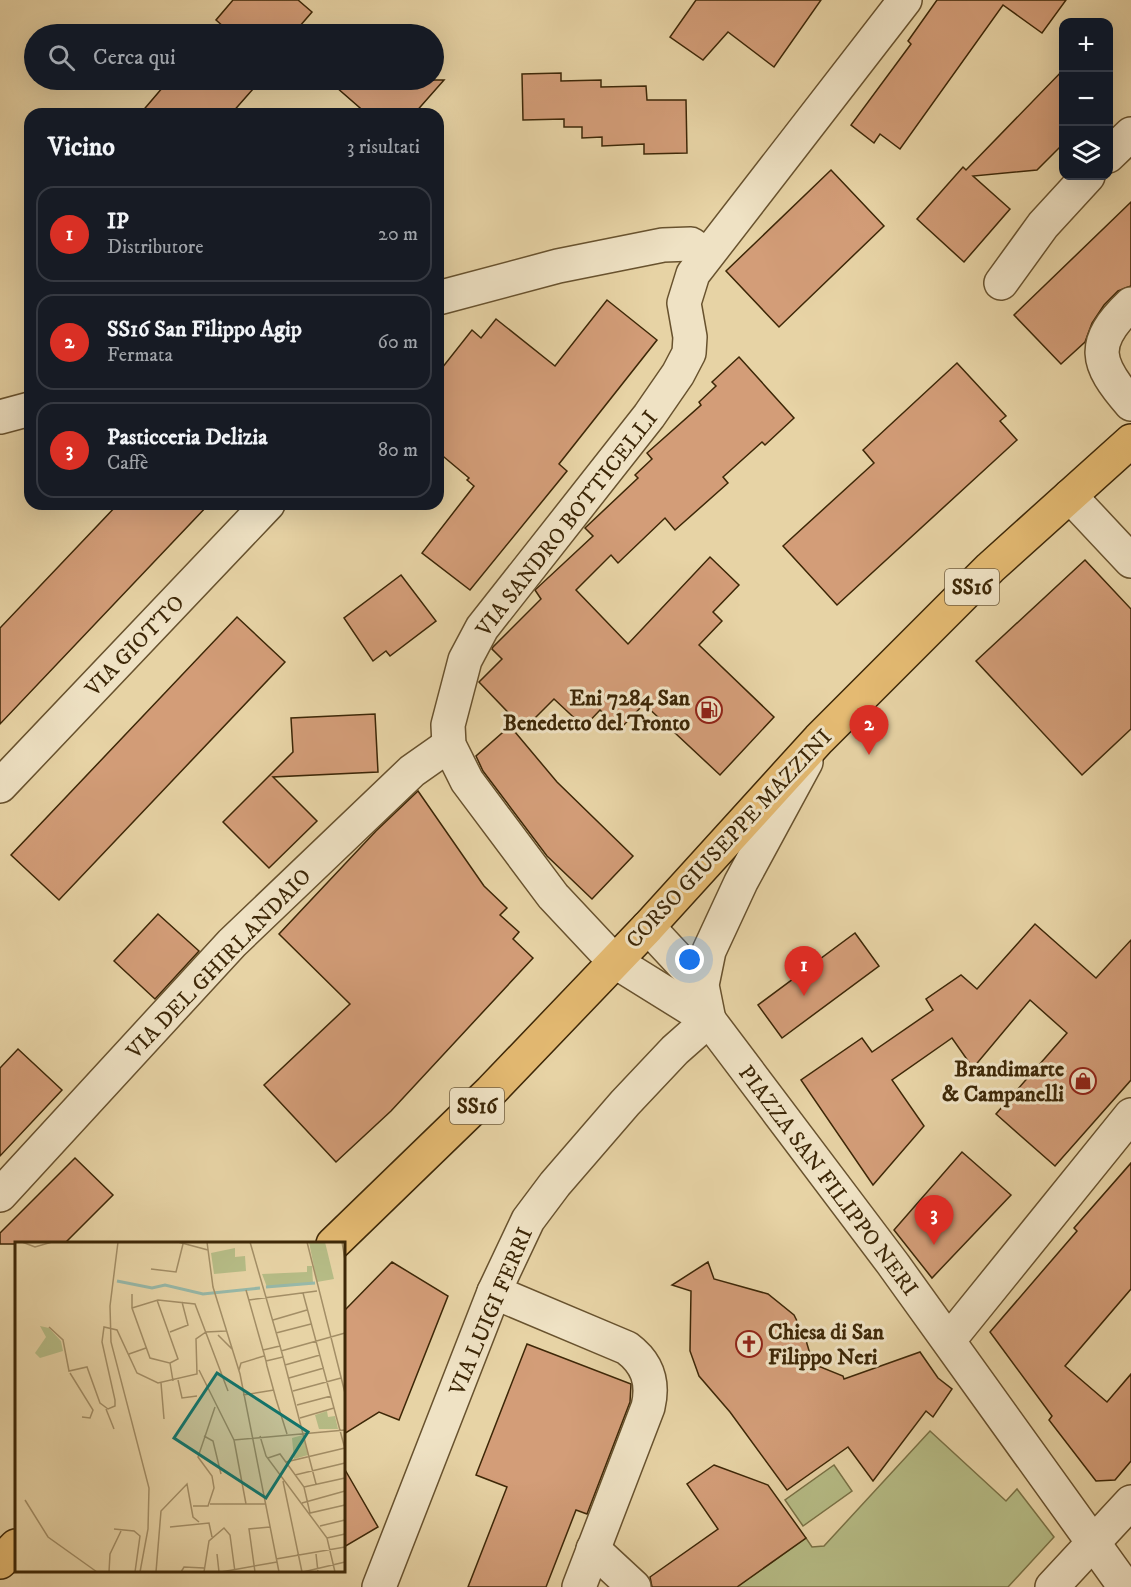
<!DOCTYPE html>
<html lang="it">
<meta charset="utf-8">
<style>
:root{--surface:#171b24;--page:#242831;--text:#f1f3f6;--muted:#9ea1a6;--line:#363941;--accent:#d93025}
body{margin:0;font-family:"IM FELL DW Pica",serif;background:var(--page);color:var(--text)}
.controls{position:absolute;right:18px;top:18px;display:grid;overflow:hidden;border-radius:12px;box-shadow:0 6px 24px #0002}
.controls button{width:54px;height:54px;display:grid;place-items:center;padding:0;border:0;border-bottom:2px solid var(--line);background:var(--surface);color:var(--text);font:30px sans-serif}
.you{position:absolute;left:690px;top:960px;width:21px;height:21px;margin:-15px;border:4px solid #fff;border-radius:50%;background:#1a73e8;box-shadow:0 0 0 9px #1a73e833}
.badge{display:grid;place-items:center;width:39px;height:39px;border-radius:50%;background:var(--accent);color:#fff;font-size:20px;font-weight:700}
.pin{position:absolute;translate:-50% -50px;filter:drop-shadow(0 2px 3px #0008)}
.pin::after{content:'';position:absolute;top:32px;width:21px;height:18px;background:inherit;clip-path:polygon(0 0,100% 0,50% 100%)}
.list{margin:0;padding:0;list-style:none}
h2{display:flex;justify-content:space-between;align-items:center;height:78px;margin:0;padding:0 24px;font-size:26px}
h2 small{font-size:20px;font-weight:400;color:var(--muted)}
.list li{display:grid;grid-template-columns:39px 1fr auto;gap:18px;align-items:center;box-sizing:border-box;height:96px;margin:0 12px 12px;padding:0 12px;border:2px solid var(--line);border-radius:18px}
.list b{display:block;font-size:22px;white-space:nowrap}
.list p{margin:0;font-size:20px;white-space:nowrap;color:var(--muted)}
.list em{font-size:20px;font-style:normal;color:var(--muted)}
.icon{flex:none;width:33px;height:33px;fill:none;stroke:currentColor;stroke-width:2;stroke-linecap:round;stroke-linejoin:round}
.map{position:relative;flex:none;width:1131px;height:1587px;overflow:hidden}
.search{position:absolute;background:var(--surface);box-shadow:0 6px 24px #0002;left:24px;top:24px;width:420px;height:66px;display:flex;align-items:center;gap:15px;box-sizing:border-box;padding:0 21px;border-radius:33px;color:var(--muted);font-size:22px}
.panel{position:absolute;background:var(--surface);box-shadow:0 6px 24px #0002;left:24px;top:108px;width:420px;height:402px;border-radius:18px}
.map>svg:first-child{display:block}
</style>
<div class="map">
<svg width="1131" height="1587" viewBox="0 0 1131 1587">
<rect width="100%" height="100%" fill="#e7d3a5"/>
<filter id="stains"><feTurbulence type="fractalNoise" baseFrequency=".00333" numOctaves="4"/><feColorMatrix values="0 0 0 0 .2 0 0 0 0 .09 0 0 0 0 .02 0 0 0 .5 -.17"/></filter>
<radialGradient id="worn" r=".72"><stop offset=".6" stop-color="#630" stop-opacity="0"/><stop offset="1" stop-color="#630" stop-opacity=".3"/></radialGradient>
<g fill="#b6bc86" stroke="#7a7246" stroke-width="1.5">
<path d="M 930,1431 L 1006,1501 L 1017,1489 L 1054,1537 L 1008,1587 L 737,1587 L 806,1538 L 812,1547 L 824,1546 Z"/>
<path d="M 834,1465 L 852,1491 L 803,1526 L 785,1500 Z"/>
</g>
<g fill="#d39d78" stroke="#3d2707" stroke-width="1.5">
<path d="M 233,0 L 298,0 L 312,12 L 293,34 L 232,34 L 216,20 Z"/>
<path d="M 696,0 L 821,0 L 774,67 L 728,32 L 703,60 L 670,37 Z"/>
<path d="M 937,0 L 1066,0 L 1042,33 L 1003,5 L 900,149 L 880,134 L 874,143 L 851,125 L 911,44 L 908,41 Z"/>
<path d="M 1064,69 L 1064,143 L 1037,170 L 973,176 L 1010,209 L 964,262 L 917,219 L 963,167 L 966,170 Z"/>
<path d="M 561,73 L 561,81 L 601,80 L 601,87 L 646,86 L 647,100 L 686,100 L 687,153 L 644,154 L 644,144 L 602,146 L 602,137 L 582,138 L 582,127 L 564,127 L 564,119 L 523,120 L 522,74 Z"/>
<path d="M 169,80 L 261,80 L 231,114 L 140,114 Z"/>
<path d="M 328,80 L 444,80 L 414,114 L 367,114 Z"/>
<path d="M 831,170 L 884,226 L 779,327 L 726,271 Z"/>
<path d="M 1131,202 L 1131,286 L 1118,291 L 1104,305 L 1092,323 L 1085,342 L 1061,364 L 1014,315 Z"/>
<path d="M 607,300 L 657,340 L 559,464 L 567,471 L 470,590 L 422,553 L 474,486 L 467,480 L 469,478 L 438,452 L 438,373 L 472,330 L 481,338 L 496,319 L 555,366 Z"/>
<path d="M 739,357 L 794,418 L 765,445 L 762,442 L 723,477 L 728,483 L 675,530 L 665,518 L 618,563 L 611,555 L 576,590 L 628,644 L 710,557 L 739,585 L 713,612 L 722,621 L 699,645 L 774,717 L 720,775 L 644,704 L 620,729 L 600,710 L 584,727 L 554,699 L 524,729 L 479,682 L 502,659 L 492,649 L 493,647 L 541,599 L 535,590 L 593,536 L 585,528 L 638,478 L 635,475 L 652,459 L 647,453 L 701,405 L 699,402 L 716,386 L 712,382 Z"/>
<path d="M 957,363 L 1006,416 L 1000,421 L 1017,440 L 837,605 L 783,546 L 874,463 L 863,450 Z"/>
<path d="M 118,504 L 209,504 L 0,724 L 0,628 Z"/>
<path d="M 1085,560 L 1131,609 L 1131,729 L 1082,775 L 976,661 Z"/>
<path d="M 401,575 L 436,621 L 390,656 L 386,651 L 373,661 L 344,618 Z"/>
<path d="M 237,617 L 285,662 L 59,900 L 11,855 Z"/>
<path d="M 375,714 L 378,772 L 273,777 L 317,821 L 269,868 L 223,822 L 293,752 L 291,718 Z"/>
<path d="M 510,726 L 557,782 L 633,856 L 592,899 L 547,856 L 483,771 L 476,756 Z"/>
<path d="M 418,791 L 484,886 L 507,908 L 500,915 L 519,932 L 513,939 L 533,958 L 391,1111 L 336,1162 L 264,1085 L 350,1004 L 279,934 L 376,831 Z"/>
<path d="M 158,914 L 199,951 L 155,999 L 114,961 Z"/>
<path d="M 1035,924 L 1096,978 L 1131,940 L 1131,1080 L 1055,1166 L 996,1114 L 1067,1033 L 1030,1000 L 973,1068 L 952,1038 L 892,1080 L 924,1126 L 873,1185 L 801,1080 L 862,1038 L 872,1052 L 933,1010 L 926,999 L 961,975 L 977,989 Z"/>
<path d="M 855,933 L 879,966 L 782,1038 L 758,1005 Z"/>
<path d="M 18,1049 L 62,1090 L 0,1156 L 0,1068 Z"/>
<path d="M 962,1152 L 1011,1195 L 932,1278 L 894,1230 Z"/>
<path d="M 75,1158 L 113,1195 L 64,1244 L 0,1244 L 0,1233 Z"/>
<path d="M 1131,1163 L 1131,1289 L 1065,1366 L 1107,1402 L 1131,1374 L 1131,1461 L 1115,1480 L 1096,1481 L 1049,1420 L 1052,1416 L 990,1332 L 1077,1231 L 1074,1228 Z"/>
<path d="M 392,1262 L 448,1296 L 399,1420 L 379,1412 L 344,1434 L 344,1311 Z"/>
<path d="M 708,1262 L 714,1279 L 768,1294 L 794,1315 L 805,1337 L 813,1364 L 843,1376 L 844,1379 L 920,1352 L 938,1378 L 952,1389 L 933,1417 L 926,1411 L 873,1481 L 848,1447 L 787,1490 L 730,1412 L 699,1376 L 690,1351 L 691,1291 L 672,1285 Z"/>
<path d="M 527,1344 L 631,1384 L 630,1402 L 587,1514 L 576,1510 L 546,1587 L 468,1587 L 507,1487 L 476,1475 Z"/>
<path d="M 714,1465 L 768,1485 L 806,1538 L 737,1587 L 652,1587 L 650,1577 L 718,1529 L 687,1484 Z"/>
<path d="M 344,1468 L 378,1527 L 344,1547 Z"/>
</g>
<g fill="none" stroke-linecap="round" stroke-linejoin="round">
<defs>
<g id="minor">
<path d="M 905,0 L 693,274 L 684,303 L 690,337 L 689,353 L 678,374 L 649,416 L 482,628 L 465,660 L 448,725 L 449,745 L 467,781 L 553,896 L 614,961 L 709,1020 L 893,1264 L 1125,1587"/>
<path d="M 1108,156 L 1131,134"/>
<path d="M 1001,283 L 1043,225 L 1088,176"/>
<path d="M 438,298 L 558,266 L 663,245 L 691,244 L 707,255"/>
<path d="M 1131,304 C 1090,343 1095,363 1131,404"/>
<path d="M 0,417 L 30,409"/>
<path d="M 1070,496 L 1131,561"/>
<path d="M 0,786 L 268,504"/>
<path d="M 648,927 L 702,985"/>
<path d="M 709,1020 L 702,985 L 709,951 L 741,882 L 806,762"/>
<path d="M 0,1195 L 232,943 L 412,771 L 449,745"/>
<path d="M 494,1292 L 627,1348 C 647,1363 654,1382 648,1407 L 579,1587"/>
<path d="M 949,1340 L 1131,1115"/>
<path d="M 593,1549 L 634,1587"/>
<path d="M 379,1587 L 494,1292 L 528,1220 L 555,1184 L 625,1103 L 675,1050 L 709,1020"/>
<path d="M 1052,1587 L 1131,1502"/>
</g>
<g id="major">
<path d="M 333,1244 L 491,1091 L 648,927 L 819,739 L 990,568 L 1131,441"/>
<path d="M 0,1562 L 16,1546"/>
</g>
</defs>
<use href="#minor" stroke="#68522e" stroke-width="36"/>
<use href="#major" stroke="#3d2707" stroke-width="36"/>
<use href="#minor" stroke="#efe2c4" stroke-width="33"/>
<use href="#major" stroke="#e4ba72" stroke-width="33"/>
</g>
<defs>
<symbol id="fuel-ring" viewBox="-11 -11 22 22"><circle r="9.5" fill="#efe2c4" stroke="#8f2418" stroke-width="1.5"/><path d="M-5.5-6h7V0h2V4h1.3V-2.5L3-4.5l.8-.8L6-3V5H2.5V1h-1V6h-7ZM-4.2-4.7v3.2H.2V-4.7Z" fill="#8f2418"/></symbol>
<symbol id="shop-ring" viewBox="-11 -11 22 22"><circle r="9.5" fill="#efe2c4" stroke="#8f2418" stroke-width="1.5"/><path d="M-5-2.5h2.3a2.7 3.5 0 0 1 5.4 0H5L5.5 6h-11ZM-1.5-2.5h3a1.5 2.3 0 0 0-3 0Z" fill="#8f2418"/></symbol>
<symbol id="church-ring" viewBox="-11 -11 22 22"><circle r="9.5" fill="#efe2c4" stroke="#8f2418" stroke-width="1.5"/><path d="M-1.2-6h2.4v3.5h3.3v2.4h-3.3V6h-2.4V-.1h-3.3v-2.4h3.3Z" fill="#8f2418"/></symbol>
</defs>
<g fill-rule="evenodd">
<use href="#fuel-ring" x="694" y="695" width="30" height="30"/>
<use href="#shop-ring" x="1068" y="1066" width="30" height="30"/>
<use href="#church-ring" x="734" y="1329" width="30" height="30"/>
</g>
<g text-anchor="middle" stroke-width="6" stroke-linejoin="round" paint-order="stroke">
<g fill="#efe2c4" stroke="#725f40" stroke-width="1.5">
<rect x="945" y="569" width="54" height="36" rx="4.5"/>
<rect x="450" y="1088" width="54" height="36" rx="4.5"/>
</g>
<g font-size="21" font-weight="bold" fill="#3d2707">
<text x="972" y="594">SS16</text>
<text x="477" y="1113">SS16</text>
</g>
<g font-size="22" fill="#3d2707" stroke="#efe2c4">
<text transform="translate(566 523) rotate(-52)" y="8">VIA SANDRO BOTTICELLI</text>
<text transform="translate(134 645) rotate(-46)" y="8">VIA GIOTTO</text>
<text transform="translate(728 838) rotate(-47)" y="8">CORSO GIUSEPPE MAZZINI</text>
<text transform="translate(218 963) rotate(-46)" y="8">VIA DEL GHIRLANDAIO</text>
<text transform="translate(829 1180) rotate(53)" y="8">PIAZZA SAN FILIPPO NERI</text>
<text transform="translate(490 1311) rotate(-67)" y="8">VIA LUIGI FERRI</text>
</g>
<g font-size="22" font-weight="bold" fill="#3d2707" stroke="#efe2c4" text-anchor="end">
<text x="690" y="705">Eni 7284 San<tspan x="690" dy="25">Benedetto del Tronto</tspan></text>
<text x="1064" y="1076">Brandimarte<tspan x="1064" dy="25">&amp; Campanelli</tspan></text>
<text x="768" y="1339" text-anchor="start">Chiesa di San<tspan x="768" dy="25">Filippo Neri</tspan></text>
</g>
</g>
<g transform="translate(15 1242)">
<rect width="330" height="330" fill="#e7d3a5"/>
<path d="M 294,0 L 310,0 L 319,37 L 302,40 ZM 288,193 L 293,213 L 279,217 L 277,196 Z" fill="#b6bc86"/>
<path d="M 220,6 L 220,15 L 230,14 L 231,29 L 199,32 L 196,11 ZM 292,24 L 297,24 L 298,41 L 252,45 L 247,32 L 292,30 ZM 312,169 L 313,175 L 320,174 L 323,187 L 304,187 L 300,173 Z" fill="#b6bc86"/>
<path d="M 25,84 L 34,86 L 46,99 L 48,109 L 25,116 L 20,111 L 31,95 Z" fill="#b6bc86"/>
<path fill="none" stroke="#97b8a8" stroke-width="3" d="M 102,39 L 137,46 L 150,43 L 188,52 L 245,46M 251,45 L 300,41"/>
<path fill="none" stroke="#a38e66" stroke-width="1.5" d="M 7,0 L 20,5 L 37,0M 103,0 L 95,64 L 96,100 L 134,246 L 133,287 L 125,330M 163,0 L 193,8M 192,0 L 198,45 L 225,132 L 264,330M 235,0 L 265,104M 292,0 L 330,151M 327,0 L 330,18M 136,27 L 161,30 L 168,2M 231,48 L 248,108M 288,51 L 330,207M 117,52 L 117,66 L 135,116 L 155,121 L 158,139M 142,58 L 163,117 L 155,121M 234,58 L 302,49M 117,66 L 143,58 L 180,62 L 213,149M 258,78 L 292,68M 34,85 L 48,98 L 54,129 L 72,125 L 85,161 L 93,167 L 100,164 L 100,158 L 87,100 L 89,85 L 102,88 L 122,131 L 143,141 L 182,132 L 181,97 L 191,90 L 211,89M 155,90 L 173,83 L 167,60M 261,91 L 296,82M 203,93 L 217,107M 266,109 L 330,91M 114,112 L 131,106M 268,115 L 301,242M 251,119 L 268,115 L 265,104 L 248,108 L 251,119 L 252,124 L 261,157 L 272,192M 270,123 L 305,113M 184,128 L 219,198 L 330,188M 224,128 L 226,121 L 249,114M 55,131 L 78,168 L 75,176 L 67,175M 274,136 L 309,126M 163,138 L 167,156 L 182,154M 146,141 L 149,177M 278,149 L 326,136M 228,153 L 259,148M 282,163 L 316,154M 91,167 L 99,187M 285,176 L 319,166M 189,194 L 198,199 L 206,232M 245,194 L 251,214 L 312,296 L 320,330M 219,198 L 231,262M 253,216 L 265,212 L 289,245 L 295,271 L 330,263M 271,220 L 330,206M 280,233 L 330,221M 268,239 L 287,330M 289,245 L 330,236M 10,258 L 33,295 L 82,330M 287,261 L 330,249M 195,262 L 250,262M 178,264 L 193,264 L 199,246 L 197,234 L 183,215 L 200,165M 305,284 L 330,278M 155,285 L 194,281 L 197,295M 99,287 L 119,289 L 125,294 L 120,330M 312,296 L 330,292M 202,312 L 204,330M 301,312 L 303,330M 261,317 L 330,305M 94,330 L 95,312 L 106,289M 141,330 L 146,269 L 172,242 L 178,275 L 184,280M 166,330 L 169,325 L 189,326M 189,330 L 194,299 L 209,286 L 215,293 L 220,330M 206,330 L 262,320M 240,330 L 234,287 L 255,285M 288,330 L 330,320"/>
<path fill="#0f766e" fill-opacity="0.15" stroke="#0f766e" stroke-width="3" d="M 202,131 L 293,190 L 251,256 L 159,196 Z"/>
<rect width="330" height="330" fill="none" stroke="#3d2707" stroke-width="3"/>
</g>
<rect width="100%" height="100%" filter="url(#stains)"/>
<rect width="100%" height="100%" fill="url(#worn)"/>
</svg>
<div class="controls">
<button>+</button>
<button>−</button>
<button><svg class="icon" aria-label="layers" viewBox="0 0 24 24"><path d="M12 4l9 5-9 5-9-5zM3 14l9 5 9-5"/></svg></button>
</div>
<div class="you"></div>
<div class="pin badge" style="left:804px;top:996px">1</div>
<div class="pin badge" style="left:869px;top:755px">2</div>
<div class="pin badge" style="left:934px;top:1245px">3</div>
<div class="search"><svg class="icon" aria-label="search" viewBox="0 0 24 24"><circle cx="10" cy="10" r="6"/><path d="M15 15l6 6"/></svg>Cerca qui</div>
<section class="panel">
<h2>Vicino<small>3 risultati</small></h2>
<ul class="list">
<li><span class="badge">1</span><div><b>IP</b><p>Distributore</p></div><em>20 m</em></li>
<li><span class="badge">2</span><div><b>SS16 San Filippo Agip</b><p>Fermata</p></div><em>60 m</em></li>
<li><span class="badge">3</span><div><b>Pasticceria Delizia</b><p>Caffè</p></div><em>80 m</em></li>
</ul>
</section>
</div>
